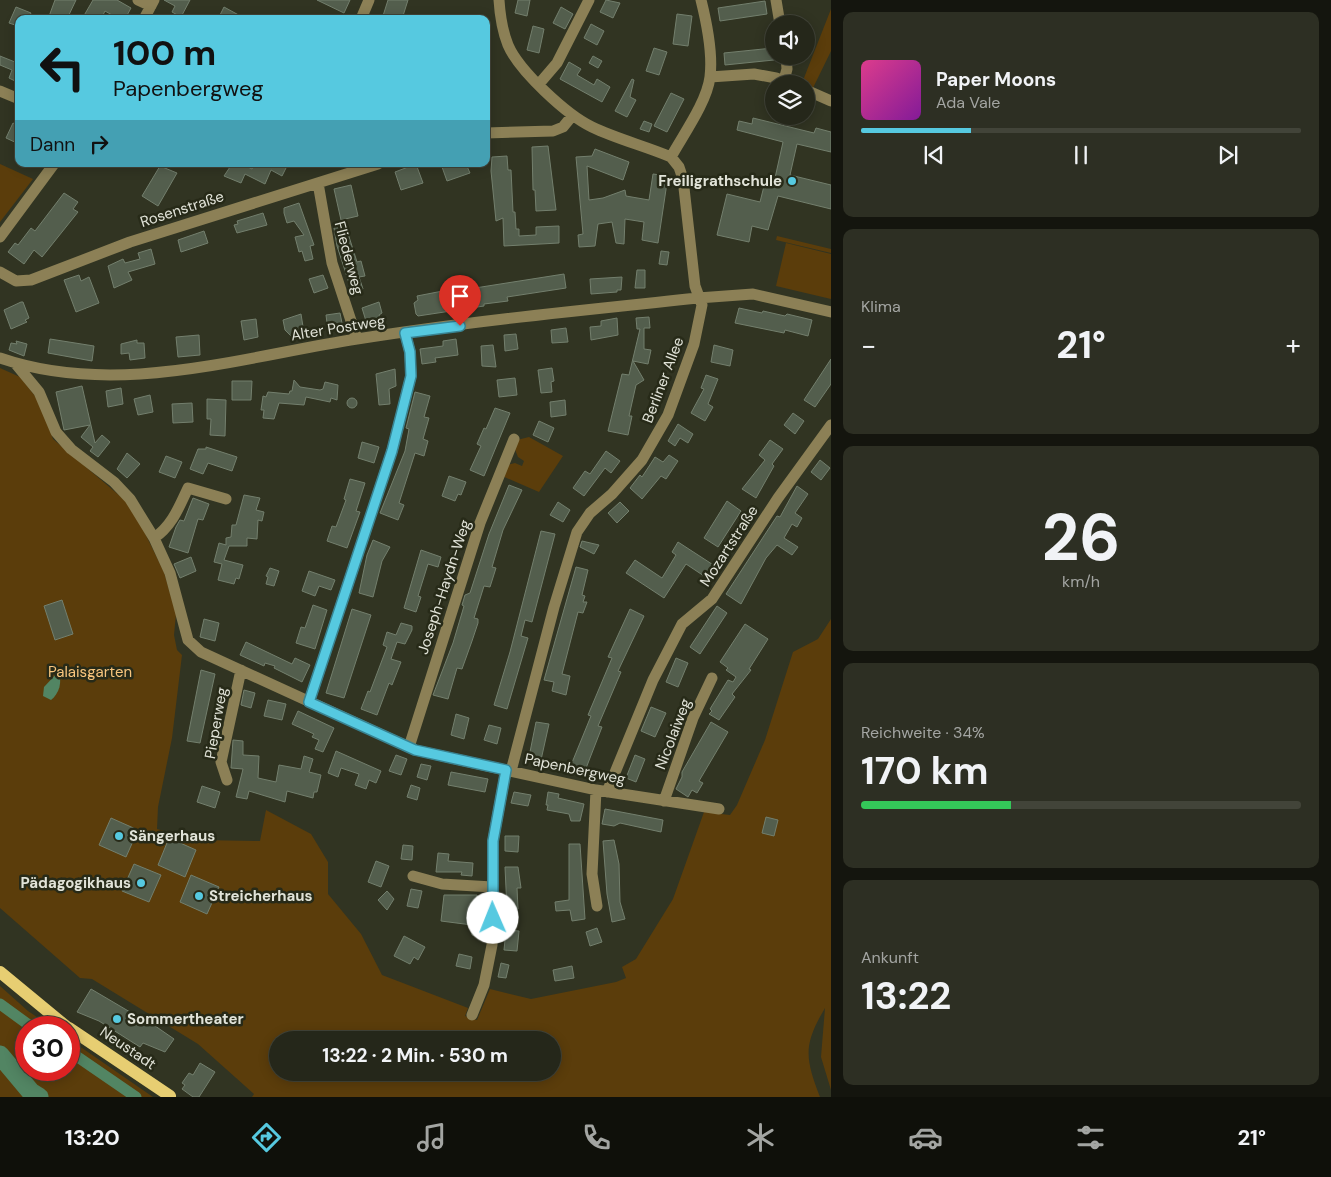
<!DOCTYPE html>
<html lang="de">
<meta charset="utf-8">
<style>
:root{--surface:#25271a;--page:#2d2f23;--text:#f1f3f6;--muted:#a3a5a2;--line:#424439;--accent:#56c9e0}
body{margin:0;font-family:"DM Sans",sans-serif;background:var(--page);color:var(--text);height:100vh;display:flex;flex-direction:column;font-size:19px;white-space:nowrap}
*{box-sizing:border-box;margin:0}
p{font-size:16px;color:var(--muted)}
.icon{flex:none;width:28px;height:28px;fill:none;stroke:currentColor;stroke-width:2;stroke-linecap:round;stroke-linejoin:round}
.map{position:relative;flex:1;overflow:hidden}
.panel{display:flex;flex-direction:column;gap:12px;padding:12px;background:#14150e;width:500px}
.panel>*{flex:none}
.banner{position:absolute;left:15px;top:15px;width:475px;height:152px;border-radius:10px;box-shadow:0 2px 12px #0003,0 0 0 1px var(--line);background:#56c9e0;color:#111;overflow:hidden}
.fabs{position:absolute;left:765px;top:15px;display:grid;gap:10px}
.fabs a{display:grid;place-items:center;width:50px;height:50px;border-radius:50%;background:var(--surface);box-shadow:0 2px 12px #0003,0 0 0 1px var(--line);font-size:25px}
.speed{position:absolute;left:15px;top:1016px;display:flex;gap:10px;font-size:25px;font-weight:700;text-align:center}
.speed>*{display:grid;place-content:center;width:65px;height:65px;border-radius:50%;background:var(--surface);box-shadow:0 2px 12px #0003,0 0 0 1px var(--line);line-height:1}
.speed .limit{border:8px solid #d22;background:#fff;color:#111}
.pin{position:absolute;display:grid;place-items:center;width:42px;height:42px;color:#fff;margin:-51px -21px;border-radius:50% 50% 50% 0;rotate:-45deg;box-shadow:0 0 5px #0007}
.pin .icon{rotate:45deg}
.me{position:absolute;width:55px;margin:-28px;rotate:359deg;stroke-linejoin:round;filter:drop-shadow(0 0 4px #0008)}
.turn{display:flex;align-items:center;gap:18px;height:105px;padding:0 15px;font-size:22px}
.turn .icon{width:65px;height:65px;stroke-width:2.5}
.turn b{display:block;font-size:35px;line-height:42px}
.then{display:flex;align-items:center;height:48px;padding:0 15px;background:#0003;gap:10px;font-size:19px}
.big{font-size:38px;font-weight:700;line-height:1.1}
.panel .card{flex:1;display:flex;flex-direction:column;justify-content:center;gap:8px;min-width:0;padding:0 18px;border-radius:10px;background:var(--page)}
.panel .dial{align-items:center;gap:0}
.dial b{font-size:65px;line-height:1}
.song{display:flex;align-items:center;gap:15px}
.cover{width:60px;height:60px;border-radius:8px;background:linear-gradient(135deg,hsl(330 70% 55%),hsl(290 70% 35%))}
.played{height:5px;border-radius:2px;background:linear-gradient(90deg,var(--accent) 25%,var(--line) 25%)}
.keys{display:flex;justify-content:space-around;direction:ltr}
.heat{display:flex;justify-content:space-between;align-items:center;font-size:28px;direction:ltr}
.charge{height:8px;border-radius:4px;background:linear-gradient(90deg,#34c759 34%,var(--line) 0)}
.trip{position:absolute;left:269px;top:1031px;width:292px;height:50px;border-radius:25px;background:var(--surface);box-shadow:0 2px 12px #0003,0 0 0 1px var(--line);font-weight:700;line-height:50px;text-align:center}
.dock{display:flex;height:80px;justify-content:space-around;align-items:center;background:#0f100a;color:var(--muted)}
.dock .icon{width:35px;height:35px}
.dock .selected{color:var(--accent)}
.dock b{font-size:22px;color:var(--text)}
main{display:flex;flex:1;min-height:0}
.map>svg:first-child{display:block}
</style>
<main>
<div class="map">
<svg width="831" height="1097" viewBox="0 0 831 1097">
<rect width="100%" height="100%" fill="#313422"/>
<path fill="#5b3d0b" fill-rule="evenodd" d="M831 9V51L813 88 802 83Z
M0 164 33 179 0 222Z
M777 236 831 249V253L776 240Z
M786 243 831 254V299L776 286Z
M0 368 20 377 39 401 53 439 127 502 139 521 164 572 176 614 174 635 177 650 182 655 172 738 158 807 157 829 198 840 260 841 266 810 311 834 328 862V894L361 934 382 975 468 1008 465 1016 477 1020 490 989 531 999 616 982 626 978 622 967 636 959 673 899 704 812 730 815 737 805 765 740 793 652 818 639 831 619V1090L821 1057 825 1008C803 1045 805 1058 820 1097H252L254 1094 198 1044 92 979 80 978 0 908ZM278 1040H552V1072H278Z
M529 437 563 456 539 492 502 476 507 465 515 463 522 466 524 461 518 457 514 447 517 440Z
M0 986 28 1011 52 1027 26 1028V1070H69V1039L153 1097H0Z"/>
<path fill="#528563" d="M58 672C63 681 59 694 51 700L43 696 44 687Z"/>
<g fill="none" stroke-linecap="round" stroke-linejoin="round">
<path stroke="#528563" stroke-width="3" d="M28 1028 30 1025"/>
<path stroke="#528563" stroke-width="11" d="M0 1004 33 1028
M69 1051 136 1097"/>
<path stroke="#528563" stroke-width="19" d="M0 1055 31 1092 39 1097"/>
</g>
<path fill="#535e4d" stroke="#737f6d" d="M55 0H76L67 19H48Z
M93 0H117L131 8 125 19H119L105 11 101 19H82Z
M164 0H190L181 17 172 12 175 6Z
M317 0H350L344 13Z
M388 0H408L402 19H382Z
M518 0H530L527 16 515 13Z
M606 0 620 3 613 18 600 12Z
M765 1 767 14 720 21 718 8Z
M16 7 31 13 28 19H19L18 26 9 23Z
M224 7 246 19H218Z
M561 7 573 14 565 29 553 23Z
M677 14 692 16 688 46 673 44Z
M591 24 604 31 597 45 584 38Z
M533 26 544 29 539 53 527 50Z
M654 48 667 52 659 75 646 71Z
M773 48 774 60 725 65 724 53Z
M19 54V83L9 78 12 70 0 65V56L15 62Z
M593 56 602 61 598 68 589 63Z
M569 62 581 69 577 75 594 85 597 79 610 87 602 102 560 79Z
M632 79 634 80 630 97 636 100 627 117 615 111Z
M671 93 684 99 667 132 654 126Z
M753 118 814 133 816 128 831 132V152L797 144 790 175 831 185V209L778 196 768 230 752 226 749 242 717 235 727 194 760 202 765 182H768L771 176 775 178 783 142 737 130 739 121 752 124Z
M644 121 652 124 649 132 640 129Z
M13 123 19 126V144L6 138Z
M548 146 556 210 536 211 535 190H533L532 147Z
M595 149 629 162 623 180 587 166 589 200 603 198 625 190 626 196 649 200 653 174 668 176 658 243 642 240 644 222 625 219 624 244 616 243 612 222 598 224 595 246 579 247 578 235 583 234 576 157 592 156Z
M507 156 508 170H511L513 212H515L516 229H519V236L536 235V227L559 226V243L504 246 503 218 496 221 491 171 492 157Z
M232 164H242L252 169 255 164H282L287 166 282 176 271 170 265 184 245 174 241 183 224 176Z
M416 164 423 183 401 190 395 172Z
M441 164H466L470 173 447 181Z
M160 166 177 173 158 206 142 196Z
M351 185 358 216 341 220 334 189Z
M64 193 78 202 73 209 78 212 42 257 34 250 24 264 8 252 15 243 18 245 31 228 35 231Z
M299 203 314 245 310 246 313 259 305 261 302 251 299 252 295 237 304 235 294 221 287 223 284 213V208Z
M263 213 267 225 237 233 234 225 238 224 237 221Z
M345 224 357 262 361 261 365 276 359 277 363 289 352 292 337 246 334 228Z
M204 231 208 243 181 252 178 240Z
M151 249 155 264 128 272 132 280 114 288 108 266 123 259 125 263 140 259 138 253Z
M661 251 669 252 667 265 659 264Z
M637 270H645V288H635Z
M564 274 566 288 507 297 508 301 484 304V306L418 316 416 314 414 303 418 300 417 296 453 289 454 294 476 291 475 288Z
M79 275 81 281 89 277 99 303 76 312 64 280Z
M323 275 328 288 314 293 309 279Z
M622 277 621 290H617V292L591 294 590 279Z
M21 302H23L29 318 25 320 27 322 11 329 4 310Z
M379 302 382 313 379 315 380 318 366 321 362 308Z
M739 308 762 313 763 311 785 316 787 314 812 320 808 336 785 330 784 333 735 323Z
M340 313 343 328 328 331 326 315Z
M301 314 304 333 292 337 285 330 283 320Z
M649 317 650 328H644V349L651 350 648 364 633 361 644 380 636 385 629 416H632L628 435 608 431 622 374 629 375 640 329H637L636 318Z
M617 318 618 335 591 340 590 327 601 326V321Z
M256 319 258 337 244 340 241 321Z
M566 328 568 342 552 343 551 330Z
M516 334 518 349 505 351 504 335Z
M199 335 200 355 178 357 176 337Z
M50 339 94 346 92 361 48 353Z
M456 339 458 355 435 358 436 362 422 364 420 349 443 346V341Z
M137 340V343H144L145 358 130 360 129 353 121 354V344Z
M16 341 27 344 24 356 9 350 11 343 17 344Z
M493 345 496 367 482 366 481 346Z
M714 345 733 350 730 366 711 362Z
M831 359V384L815 407 804 400Z
M552 368 554 381 551 382 552 392 541 393 538 370Z
M395 369 396 386 389 389 390 404 379 405 376 374Z
M706 375 718 379 708 404 713 407 705 421 691 413 704 389 701 388Z
M515 378 517 395 499 397 497 380Z
M294 380 300 387 320 390 323 389 325 382 338 385 337 400 331 398 330 402 306 397 304 405 279 403 274 419 263 418 264 410H261L263 396 266 397 268 392 289 394 290 391H292Z
M232 381H252L251 400H232Z
M82 386 95 443 102 435 110 442 98 457 90 451 93 447 81 437 90 425 64 430 56 392Z
M121 388 123 404 108 407 106 391Z
M415 392 430 396 424 417 429 418 423 439 428 441 424 456 415 453 399 503 404 505 398 520 380 513 405 451 409 429 406 428Z
M150 395 153 412 138 415 134 399Z
M347 403a5 5 0 1 1 10 0a5 5 0 1 1-10 0Z
M207 399 226 400 225 436 210 435 211 419H207Z
M565 400 566 415 551 417 550 402Z
M192 403 193 422 173 423 172 404Z
M495 408 510 413 484 476 470 470 481 446 477 444 484 428 486 429Z
M793 413 804 421 795 434 784 425Z
M539 421 554 428 548 442 533 435Z
M678 424 693 434 688 443 680 438 675 446 668 441Z
M770 440 783 449 772 464 774 466 756 498 742 489 765 460 759 455Z
M362 442 379 447 374 463 358 458Z
M206 447 237 457 232 471 208 463 203 474 190 469 198 449H206Z
M606 451 620 461 611 473 605 468 584 496 573 488 585 471 590 474Z
M127 453 140 464 127 478 117 469Z
M669 455 678 461 666 479 661 476 642 499 630 488 640 475 642 477 655 457 663 462Z
M166 456 182 462 175 478 159 472Z
M820 460 830 468 821 480 811 472Z
M449 476 466 482 461 495 458 494 455 501 442 496Z
M350 479 365 483 356 511 360 512 347 548 327 541 332 526 336 527 346 500 344 499Z
M509 485 522 490 503 530 492 567 496 568 490 587 484 586 474 618 478 619V623L472 641 462 669 457 668 448 699 433 695 453 643 464 606 462 605 465 595 470 593 489 534Z
M797 486 808 494 795 513 802 518 797 527 792 524 784 538 798 547 792 555 777 545 766 558 741 604 726 594 777 516 780 517Z
M244 495 260 498 256 510 264 512 262 521 258 520 257 539 247 538V546H229L224 560 243 565 239 579 236 578 234 584 218 580 222 564 214 562 219 543 226 545V538L231 537 232 525H236Z
M193 498 209 504 203 520 198 519 188 553 169 547 176 527 180 520 184 521Z
M727 501 741 511 718 547 704 538Z
M558 502 570 510 563 522 550 515Z
M620 502 629 511 617 523 608 513Z
M541 531 555 534 532 622 525 620 521 636 528 638 507 709 494 705 510 652Z
M373 540 390 547 382 561 373 597 359 593 367 555Z
M582 541 599 545 594 554 580 547Z
M678 542 718 568 710 580 686 564 664 598 626 573 635 560 662 578 676 555 672 552Z
M421 550 441 557 438 567 428 564 418 596 421 597 416 612 404 608Z
M191 557 196 571 180 578 174 564Z
M576 567 588 570 582 595 585 596 583 602H587L583 613 578 612 562 674 570 676 566 695 552 691 554 682 544 680Z
M270 568 279 571 274 586 266 584 268 577 266 576Z
M309 571 335 580 331 590 319 586 315 596 302 591Z
M62 600 73 634 55 640 44 606Z
M313 605 327 610 315 649 296 643 301 627 305 628Z
M717 606 727 613 700 654 690 647Z
M352 609 371 615 344 698 326 693Z
M630 609 644 616 618 671 621 672 598 726 602 727 583 776 569 770 591 716 588 715 612 658 608 657Z
M204 619 219 623 215 641 200 637Z
M401 623 412 626V630L405 644 397 642 391 659 401 662 392 685 389 683 377 715 361 709 368 691 370 692 387 647 383 645 387 632 396 635Z
M745 624 768 639 749 669 751 670 732 694 735 697 719 720 709 714 712 711 710 709 728 680 733 682 736 677 726 670 728 668 720 662Z
M246 642 292 664 295 658 310 665 302 682 274 668 275 666 265 663 264 666 240 655Z
M676 658 688 663 678 687 666 682Z
M201 670 215 674 200 743 187 741Z
M244 690 255 693 251 708 241 705Z
M268 700 286 704 282 720 264 716Z
M651 707 666 713 655 737 641 731Z
M298 711 334 728 323 752 315 749 319 740 312 737 314 734 292 724Z
M456 714 469 718 464 739 451 735Z
M536 722 549 724 541 760 529 757Z
M711 722 728 732 699 781 703 783 697 793 692 790 688 797 676 789 682 777V772Z
M489 725 501 728 497 744 484 740Z
M233 740 243 741V755L259 756 258 778 276 782 279 765 301 769 304 756 313 759 309 772 321 775 317 792H314L313 798 287 791 285 802 249 791 247 799 236 797 243 769 231 768Z
M336 751 381 771 376 783 369 780 366 789 355 785 359 774 341 768 338 777 328 773Z
M396 755 407 759 401 775 389 771Z
M635 755 645 759 636 782 626 778Z
M421 764 431 766 427 780 417 777Z
M451 772 488 779 485 792 448 785Z
M411 785 420 788 417 800 407 797Z
M202 786 220 792 215 808 197 802Z
M514 792 531 795 528 806 511 803Z
M548 792 559 794 558 798 584 804 580 821H571L569 814 547 810 548 805H546Z
M605 809 663 820 661 832 620 823 614 826 602 824Z
M766 817 778 820 774 836 762 833Z
M111 818 138 830 126 857 99 845Z
M505 836H519L518 852 505 851Z
M169 838 196 850 185 877 158 865Z
M614 840 619 864 620 902 625 919 612 922 607 894 603 841Z
M569 844H580L585 919 572 921 570 910 556 911 555 902 569 900Z
M403 845 413 846 412 860 401 859Z
M438 853 449 854 448 861 473 863 472 876 461 875 462 872H436Z
M376 861 389 866 381 887 368 882Z
M134 864 161 875 149 902 122 891Z
M505 867H518L521 888H517L518 909 507 910Z
M191 875 219 887 207 914 180 902Z
M411 889 422 891 418 908 407 906Z
M387 891 394 899 387 910 378 900Z
M444 895H477L479 921H483L482 936 472 935V925L441 921Z
M597 928 602 942 590 946 586 932Z
M506 930 519 931 517 951 504 950Z
M404 936 425 947 418 960 414 957 410 964 394 956Z
M459 954 472 957 470 969 456 966Z
M501 963 509 965 506 978 498 977Z
M572 966 574 978 555 981 553 970Z
M91 989 147 1022 148 1021 174 1039 165 1052 143 1043 140 1047 99 1021 77 1012Z
M200 1063 215 1072 199 1097H193L182 1089 185 1085 182 1083 189 1073 193 1075Z"/>
<g fill="none" stroke-linecap="round" stroke-linejoin="round">
<path stroke="#8c8056" stroke-width="11" d="M138 0 151 6
M499 0C500 16 502 30 508 45 519 71 567 115 592 127 617 139 645 146 671 157L679 167 683 179 695 286 702 305 694 344 668 415 642 460 612 494 590 513 577 532 554 607 511 771
M776 0 780 24
M144 19 154 0
M361 19 369 0
M710 77 754 74 776 78 792 84
M784 80 787 69 786 56
M539 84 557 63 589 0
M806 90 831 101
M0 91 19 99
M486 133 553 131 563 127 572 116
M671 157C683 135 707 102 710 77 713 53 707 24 701 0
M318 183 332 263 357 339
M0 237 54 164
M0 272 16 281 31 280 130 242 378 164
M0 358C116 398 241 357 357 339 470 321 584 310 698 298L753 294 831 312
M15 363 39 392 56 432 71 449 114 482 130 499 154 538 170 573 188 640 201 652 415 750 596 790 719 809
M154 538C172 526 179 507 188 488L226 499
M309 702 392 451 411 376 410 352 405 333
M409 747 480 523 514 439
M227 780 221 762 241 670
M596 790 592 874 597 906
M607 792 653 680 682 624 712 599 778 498 831 425
M664 801 693 718 712 678
M413 876 442 884 492 887
M472 1015 484 985 492 945 493 841 506 770"/>
<path stroke="#e7ce72" stroke-width="12" d="M0 972 68 1028
M69 1028 170 1096"/>
</g>
<g fill="none" stroke-linecap="round" stroke-linejoin="round">
<defs>
<path id="route" d="M460 326 405 333 410 352 411 376 392 451 309 702 415 750 506 770 493 841V918"/>
</defs>
<use href="#route" stroke="#388392" stroke-width="12"/>
<use href="#route" stroke="#56c9e0" stroke-width="9"/>
</g>
<g fill="#56c9e0" stroke="#272a18" stroke-width="2">
<circle cx="792" cy="181" r="5"/>
<circle cx="119" cy="836" r="5"/>
<circle cx="141" cy="883" r="5"/>
<circle cx="199" cy="896" r="5"/>
<circle cx="117" cy="1019" r="5"/>
</g>
<g text-anchor="middle" dominant-baseline="central" stroke-width="5" stroke-linejoin="round" paint-order="stroke">
<g font-size="15" font-weight="bold" fill="#e1e3d8" stroke="#272a18" text-anchor="start">
<text x="782" y="181" text-anchor="end">Freiligrathschule</text>
<text x="129" y="836">Sängerhaus</text>
<text x="131" y="883" text-anchor="end">Pädagogikhaus</text>
<text x="209" y="896">Streicherhaus</text>
<text x="127" y="1019">Sommertheater</text>
</g>
<g font-size="15" fill="#e1e3d8" stroke="#272a18">
<text transform="translate(182 209) rotate(-18)">Rosenstraße</text>
<text transform="translate(349 258) rotate(75)">Fliederweg</text>
<text transform="translate(338 328) rotate(-9)">Alter Postweg</text>
<text transform="translate(663 380) rotate(-69)">Berliner Allee</text>
<text transform="translate(729 546) rotate(-57)">Mozartstraße</text>
<text transform="translate(444 587) rotate(-72)">Joseph-Haydn-Weg</text>
<text transform="translate(216 723) rotate(-80)">Pieperweg</text>
<text transform="translate(673 734) rotate(-69)">Nicolaiweg</text>
<text transform="translate(575 769) rotate(12)">Papenbergweg</text>
<text transform="translate(128 1048) rotate(34)">Neustadt</text>
</g>
<g font-size="15" fill="#f8c57d" stroke="#272a18">
<text x="90" y="672">Palaisgarten</text>
</g>
</g>
</svg>
<div class="fabs">
<a><svg class="icon" aria-label="sound" viewBox="0 0 24 24"><path d="M4 9h4l5-4v14l-5-4H4zM17 9q2 3 0 6"/></svg></a>
<a><svg class="icon" aria-label="layers" viewBox="0 0 24 24"><path d="M12 4l9 5-9 5-9-5zM3 14l9 5 9-5"/></svg></a>
</div>
<div class="speed"><div class="limit">30</div></div>
<div class="pin" style="left:460px;top:326px;background:#d93025"><svg class="icon" aria-label="arrive" viewBox="0 0 24 24"><path d="M6 21V4h12l-3 4 3 4H6"/></svg></div>
<svg class="me" style="left:493px;top:918px" viewBox="-20 -20 40 40"><circle r="19" fill="#fff"/><path d="M0-13L10 11 0 6-10 11z" fill="#56c9e0"/></svg>
<div class="trip">13:22 · 2 Min. · 530 m</div>
<div class="banner">
<div class="turn"><svg class="icon" aria-label="left" viewBox="0 0 24 24"><path d="M17 20v-9H6M10 6l-5 5 5 5"/></svg><div><b>100 m</b>Papenbergweg</div></div>
<div class="then">Dann<svg class="icon" aria-label="right" viewBox="0 0 24 24"><path d="M7 20v-9h11M14 6l5 5-5 5"/></svg></div>
</div>
</div>
<section class="panel">
<div class="card">
<div class="song"><i class="cover"></i><div><b>Paper Moons</b><p>Ada Vale</p></div></div>
<div class="played"></div>
<div class="keys"><svg class="icon" aria-label="previous" viewBox="0 0 24 24"><path d="M18 5L8 12l10 7zM5 5v14"/></svg><svg class="icon" aria-label="pause" viewBox="0 0 24 24"><path d="M8 5v14M16 5v14"/></svg><svg class="icon" aria-label="next" viewBox="0 0 24 24"><path d="M6 5l10 7-10 7zM19 5v14"/></svg></div>
</div>
<div class="card"><p>Klima</p>
<div class="heat"><a>−</a><b class="big">21°</b><a>+</a></div>
</div>
<div class="card dial"><b>26</b><p>km/h</p></div>
<div class="card"><p>Reichweite · 34%</p><b class="big">170 km</b><div class="charge"></div></div>
<div class="card"><p>Ankunft</p><b class="big">13:22</b></div>
</section>
</main>
<nav class="dock">
<b>13:20</b>
<svg class="icon selected" aria-label="directions" viewBox="0 0 24 24"><path d="M12 3l9 9-9 9-9-9zM9 14v-3h6M13 9l2 2-2 2"/></svg>
<svg class="icon" aria-label="music" viewBox="0 0 24 24"><path d="M9 18V5l10-2v13"/><circle cx="6" cy="18" r="3"/><circle cx="16" cy="16" r="3"/></svg>
<svg class="icon" aria-label="phone" viewBox="0 0 24 24"><path d="M5 4h4l2 5-3 2q2 4 5 5l2-3 5 2v4C11 20 4 13 5 4z"/></svg>
<svg class="icon" aria-label="climate" viewBox="0 0 24 24"><path d="M12 3v18M4 7l16 10M4 17L20 7"/></svg>
<svg class="icon" aria-label="car" viewBox="0 0 24 24"><path d="M5 17H2v-5l4-1 3-4h7l3 4 3 1v5h-3M9 17h6M6 11h13"/><circle cx="7" cy="17" r="2"/><circle cx="17" cy="17" r="2"/></svg>
<svg class="icon" aria-label="filters" viewBox="0 0 24 24"><path d="M4 7h16M4 17h16"/><circle cx="9" cy="7" r="2"/><circle cx="15" cy="17" r="2"/></svg>
<b>21°</b>
</nav>
